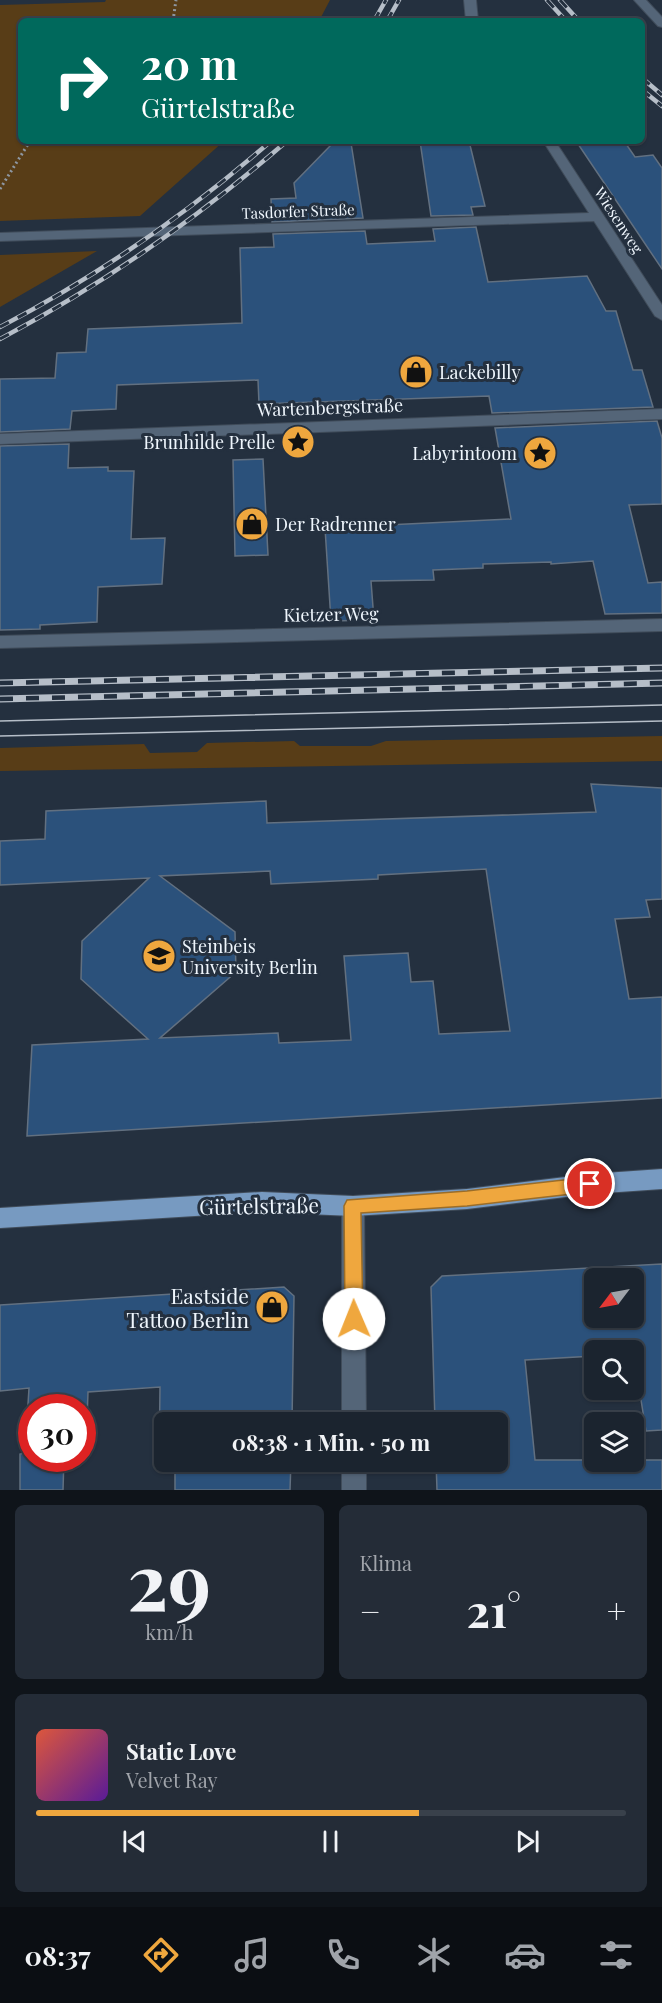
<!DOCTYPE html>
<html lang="de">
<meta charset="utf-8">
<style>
:root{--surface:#1b242f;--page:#242c37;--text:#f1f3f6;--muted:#a0a4aa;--line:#39414b;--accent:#efa73e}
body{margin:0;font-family:"Playfair Display",serif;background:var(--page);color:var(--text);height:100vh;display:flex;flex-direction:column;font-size:22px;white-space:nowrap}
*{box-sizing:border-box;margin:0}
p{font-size:20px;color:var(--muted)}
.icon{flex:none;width:33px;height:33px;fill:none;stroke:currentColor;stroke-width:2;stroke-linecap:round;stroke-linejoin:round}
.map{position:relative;height:1490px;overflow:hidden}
.details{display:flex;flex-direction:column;gap:15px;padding:15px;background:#0f141a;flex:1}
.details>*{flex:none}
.banner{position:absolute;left:18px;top:18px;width:627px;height:126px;border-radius:9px;box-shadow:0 2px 4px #0004,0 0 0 2px var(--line);background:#00695c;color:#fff;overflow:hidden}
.needle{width:39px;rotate:238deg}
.controls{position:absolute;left:584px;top:1268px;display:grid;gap:12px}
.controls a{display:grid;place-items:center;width:60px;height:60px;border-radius:9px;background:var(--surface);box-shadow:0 2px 4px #0004,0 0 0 2px var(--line);font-size:30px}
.speed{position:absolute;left:18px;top:1394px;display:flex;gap:12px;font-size:30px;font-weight:700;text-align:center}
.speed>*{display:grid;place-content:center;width:78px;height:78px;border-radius:50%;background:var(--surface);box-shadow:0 2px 4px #0004,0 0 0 2px var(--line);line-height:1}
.speed .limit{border:9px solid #d22;background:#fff;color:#111}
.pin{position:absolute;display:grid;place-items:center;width:51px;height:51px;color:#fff;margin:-26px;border:3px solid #fff;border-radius:50%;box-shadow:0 2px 6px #0007}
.me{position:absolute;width:66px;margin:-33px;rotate:359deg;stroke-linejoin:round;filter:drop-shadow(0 0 4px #0008)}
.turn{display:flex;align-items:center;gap:21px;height:126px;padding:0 24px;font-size:27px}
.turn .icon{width:78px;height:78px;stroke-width:2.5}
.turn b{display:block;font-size:42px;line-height:51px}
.big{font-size:45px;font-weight:700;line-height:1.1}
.details .tile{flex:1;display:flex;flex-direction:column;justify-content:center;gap:9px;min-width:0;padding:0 21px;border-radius:9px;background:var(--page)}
.details .dial{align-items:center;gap:0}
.dial b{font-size:78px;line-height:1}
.song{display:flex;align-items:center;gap:18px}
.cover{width:72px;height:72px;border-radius:9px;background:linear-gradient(135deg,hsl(10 70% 55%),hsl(270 70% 35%))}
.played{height:6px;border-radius:3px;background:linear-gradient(90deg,var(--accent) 65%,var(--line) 65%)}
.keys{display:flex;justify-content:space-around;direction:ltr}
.heat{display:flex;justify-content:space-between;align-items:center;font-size:33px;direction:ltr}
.details .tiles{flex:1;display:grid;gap:15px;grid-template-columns:1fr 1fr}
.tile:last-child{grid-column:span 2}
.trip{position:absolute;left:154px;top:1412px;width:354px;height:60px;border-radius:9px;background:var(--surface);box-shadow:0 2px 4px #0004,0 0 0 2px var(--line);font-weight:700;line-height:60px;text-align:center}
.menu{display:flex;height:96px;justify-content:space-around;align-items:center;background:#0b0e13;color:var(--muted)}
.menu .icon{width:42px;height:42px}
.menu .active{color:var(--accent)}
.menu b{font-size:27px;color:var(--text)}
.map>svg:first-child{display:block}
</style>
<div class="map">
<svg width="662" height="1490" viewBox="0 0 662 1490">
<rect width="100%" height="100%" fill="#24303f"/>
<path fill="#583d17" d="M106 0H330L319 21H21V141H224L140 216 0 221V5L105 2Z
M97 251 0 307V255Z
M662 736V761L0 771V748L144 744 150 753 197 752 207 743 294 741 300 746H371L386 741Z"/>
<path fill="#2b517b" stroke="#627080" stroke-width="1.5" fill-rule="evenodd" d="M420 141H469L485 206 471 207 473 215 431 216Z
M576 141H624L635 157 653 155 662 168V269Z
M351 143 363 218 272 222 271 199 296 198 294 183 332 144Z
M476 227 488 282 587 276 606 311H616L633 370H642L653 407 492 413 489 396 259 404 258 380 117 385 116 409 72 411 70 429 0 432V379L55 378 57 353 86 352 88 329 242 323 240 248 274 247 273 234 365 231 367 244 435 241 433 229Z
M657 421 662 438V504L629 505 648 583 662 582V613L605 614 593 561 551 564V562L483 564V568L433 570 434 580 371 581 374 620 331 621 325 528 511 519 495 428Z
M69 444 68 468 108 467V471H134L131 539 165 538 162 584 98 587 97 622 40 625V629L0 630V446Z
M263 459 268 555 235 556 233 460Z
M591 784 662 788V899L646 900 650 917 615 919 629 999 662 997V1098L27 1136 32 1045 148 1039 81 979 82 941 149 878 0 885V841L45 839 46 811 266 801 267 823 596 812ZM486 869 510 1031 439 1034 433 981 411 982 408 953 344 956 351 1040 279 1043 278 1033 160 1038 236 972 235 932 160 876 270 871 271 884 378 879V875Z
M662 1264V1430L646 1431 633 1350H594V1356L525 1360 535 1460H662V1490H437L436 1461H498V1422H435L431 1287 442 1276ZM594 1278H633V1317H594Z
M284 1287 294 1296 292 1422H165V1461H291L290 1490H175V1465L159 1466 160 1387 88 1392 86 1450H82V1407H32V1458H64L63 1490H20V1454L25 1453 29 1388 0 1391V1305Z"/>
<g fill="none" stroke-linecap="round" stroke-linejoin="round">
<defs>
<path id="minor" d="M464 0H476L478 21H466Z
M634 0H646L662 17V27L658 26Z
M543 141H555L662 305V320L655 316 594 221 0 241V233L589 213Z
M662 409V419L0 444V434Z
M662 619V631L0 648V636Z
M353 1196 361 1199 364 1206 366 1422H342V1206L345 1199Z
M342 1461H366V1490H342Z"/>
<path id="major" d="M662 1169V1189L590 1194 467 1209 353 1216 262 1212 0 1228V1208L262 1192 353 1196 467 1189 590 1174Z"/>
</defs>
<use href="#minor" stroke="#404c5a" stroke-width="2"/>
<use href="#major" stroke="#404c5a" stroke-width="2"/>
<path stroke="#8e97a2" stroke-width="3" stroke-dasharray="2 3" stroke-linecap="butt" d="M173 21 176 0
M0 189 30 141"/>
<use href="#minor" fill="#546578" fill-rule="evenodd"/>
<use href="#major" fill="#779ac1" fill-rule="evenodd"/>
<path stroke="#b6bec8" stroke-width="1.5" d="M0 721 662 705
M0 736 662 721"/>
<defs>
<path id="rail-far1" d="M547 0 566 21
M560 0 579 21
M374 21 386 0
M387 21 399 0
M642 78 662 95
M642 90 662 106
M0 327C98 276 187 214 271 141
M0 339C104 284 198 218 287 141"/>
<path id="rail" d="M0 683 662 668
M0 699 662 683"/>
</defs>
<use href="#rail-far1" stroke="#b6bec8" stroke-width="4.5"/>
<use href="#rail" stroke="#b6bec8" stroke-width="7"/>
<use href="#rail-far1" stroke="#24303f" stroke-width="3" stroke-dasharray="10" stroke-linecap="butt"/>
<use href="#rail" stroke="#24303f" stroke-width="4.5" stroke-dasharray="13" stroke-linecap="butt"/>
</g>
<path fill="#efa73e" stroke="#9b6d28" stroke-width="1.5" d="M590 1177 596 1179 598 1184 596 1189 590 1192 467 1206 361 1213 363 1319 360 1325 354 1327 348 1325 345 1319 344 1206 347 1200 467 1191Z"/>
<defs>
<symbol id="shop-disc" viewBox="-11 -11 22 22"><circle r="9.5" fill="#efa73e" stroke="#24303f"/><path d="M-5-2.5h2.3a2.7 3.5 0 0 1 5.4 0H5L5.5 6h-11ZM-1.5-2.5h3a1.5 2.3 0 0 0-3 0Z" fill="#111"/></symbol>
<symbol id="sight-disc" viewBox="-11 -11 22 22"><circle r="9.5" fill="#efa73e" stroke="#24303f"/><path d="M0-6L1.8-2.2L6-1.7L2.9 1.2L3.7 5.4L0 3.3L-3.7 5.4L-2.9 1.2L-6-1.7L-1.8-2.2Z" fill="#111"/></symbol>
<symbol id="university-disc" viewBox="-11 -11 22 22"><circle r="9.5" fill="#efa73e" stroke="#24303f"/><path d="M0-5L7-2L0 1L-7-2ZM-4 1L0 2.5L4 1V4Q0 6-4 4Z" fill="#111"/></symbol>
</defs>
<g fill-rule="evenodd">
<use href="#shop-disc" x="397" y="353" width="38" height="38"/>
<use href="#sight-disc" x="279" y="423" width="38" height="38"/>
<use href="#sight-disc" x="521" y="434" width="38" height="38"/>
<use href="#shop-disc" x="233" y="505" width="38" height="38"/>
<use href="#university-disc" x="140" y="937" width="38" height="38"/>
<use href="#shop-disc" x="253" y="1288" width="38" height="38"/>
</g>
<g text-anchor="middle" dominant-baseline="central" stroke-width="6" stroke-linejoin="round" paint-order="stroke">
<g font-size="15" fill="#eff6fd" stroke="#24303f">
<text transform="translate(298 211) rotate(-2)">Tasdorfer Straße</text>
<text transform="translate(619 220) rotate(57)">Wiesenweg</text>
</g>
<g font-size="18" fill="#eff6fd" stroke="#24303f" text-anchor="start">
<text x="439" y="372">Lackebilly</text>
<text x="275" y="442" text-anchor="end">Brunhilde Prelle</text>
<text x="517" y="453" text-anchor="end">Labyrintoom</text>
<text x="275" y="524">Der Radrenner</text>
<text x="182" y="946">Steinbeis<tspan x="182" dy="21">University Berlin</tspan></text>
</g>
<g font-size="18" fill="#eff6fd" stroke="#24303f">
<text transform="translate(330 407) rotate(-2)">Wartenbergstraße</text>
<text transform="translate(331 614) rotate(-1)">Kietzer Weg</text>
</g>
<g font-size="21" fill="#eff6fd" stroke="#24303f">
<text transform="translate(259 1205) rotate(-1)">Gürtelstraße</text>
</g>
<g font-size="21" fill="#eff6fd" stroke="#24303f" text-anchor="end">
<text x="249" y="1295">Eastside<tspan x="249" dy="24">Tattoo Berlin</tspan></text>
</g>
</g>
</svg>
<div class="controls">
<a><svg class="needle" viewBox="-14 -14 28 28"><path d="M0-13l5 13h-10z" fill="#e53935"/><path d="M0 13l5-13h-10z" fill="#a0a4aa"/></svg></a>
<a><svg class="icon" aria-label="search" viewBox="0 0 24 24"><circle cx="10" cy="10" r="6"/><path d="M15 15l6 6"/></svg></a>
<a><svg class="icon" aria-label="layers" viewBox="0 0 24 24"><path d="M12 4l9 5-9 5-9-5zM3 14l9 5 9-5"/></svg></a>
</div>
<div class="speed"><div class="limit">30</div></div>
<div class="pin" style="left:590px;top:1184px;background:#d93025"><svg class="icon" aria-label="arrive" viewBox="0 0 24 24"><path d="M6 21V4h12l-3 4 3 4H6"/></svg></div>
<svg class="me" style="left:354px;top:1319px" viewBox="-20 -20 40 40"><circle r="19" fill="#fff"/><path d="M0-13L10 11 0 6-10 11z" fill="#efa73e"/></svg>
<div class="trip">08:38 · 1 Min. · 50 m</div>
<div class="banner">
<div class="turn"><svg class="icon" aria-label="right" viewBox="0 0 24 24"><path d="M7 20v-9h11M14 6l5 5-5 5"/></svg><div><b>20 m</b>Gürtelstraße</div></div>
</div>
</div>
<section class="details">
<div class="tiles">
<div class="tile dial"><b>29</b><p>km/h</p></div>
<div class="tile"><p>Klima</p>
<div class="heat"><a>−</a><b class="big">21°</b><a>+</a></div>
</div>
<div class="tile">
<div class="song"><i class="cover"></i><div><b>Static Love</b><p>Velvet Ray</p></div></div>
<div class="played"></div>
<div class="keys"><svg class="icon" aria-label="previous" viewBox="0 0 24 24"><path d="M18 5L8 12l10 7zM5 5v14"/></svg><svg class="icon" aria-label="pause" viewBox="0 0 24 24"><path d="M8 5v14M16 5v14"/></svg><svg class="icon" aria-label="next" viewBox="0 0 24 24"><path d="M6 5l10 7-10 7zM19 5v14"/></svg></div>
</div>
</div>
</section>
<nav class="menu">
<b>08:37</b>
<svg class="icon active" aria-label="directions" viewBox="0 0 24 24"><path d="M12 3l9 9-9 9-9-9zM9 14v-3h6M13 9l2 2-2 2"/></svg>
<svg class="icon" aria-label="music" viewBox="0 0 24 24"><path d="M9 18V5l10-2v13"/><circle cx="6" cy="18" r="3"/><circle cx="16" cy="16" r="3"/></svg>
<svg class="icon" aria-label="phone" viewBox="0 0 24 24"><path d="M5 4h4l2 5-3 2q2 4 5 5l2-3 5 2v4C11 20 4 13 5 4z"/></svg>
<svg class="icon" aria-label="climate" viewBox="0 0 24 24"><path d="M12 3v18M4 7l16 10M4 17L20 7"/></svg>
<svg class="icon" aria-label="car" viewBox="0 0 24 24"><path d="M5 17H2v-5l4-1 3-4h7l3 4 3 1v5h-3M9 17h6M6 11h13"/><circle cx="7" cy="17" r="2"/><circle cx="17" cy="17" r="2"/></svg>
<svg class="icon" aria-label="filters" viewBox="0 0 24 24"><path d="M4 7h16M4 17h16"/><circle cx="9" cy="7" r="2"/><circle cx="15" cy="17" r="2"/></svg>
</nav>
